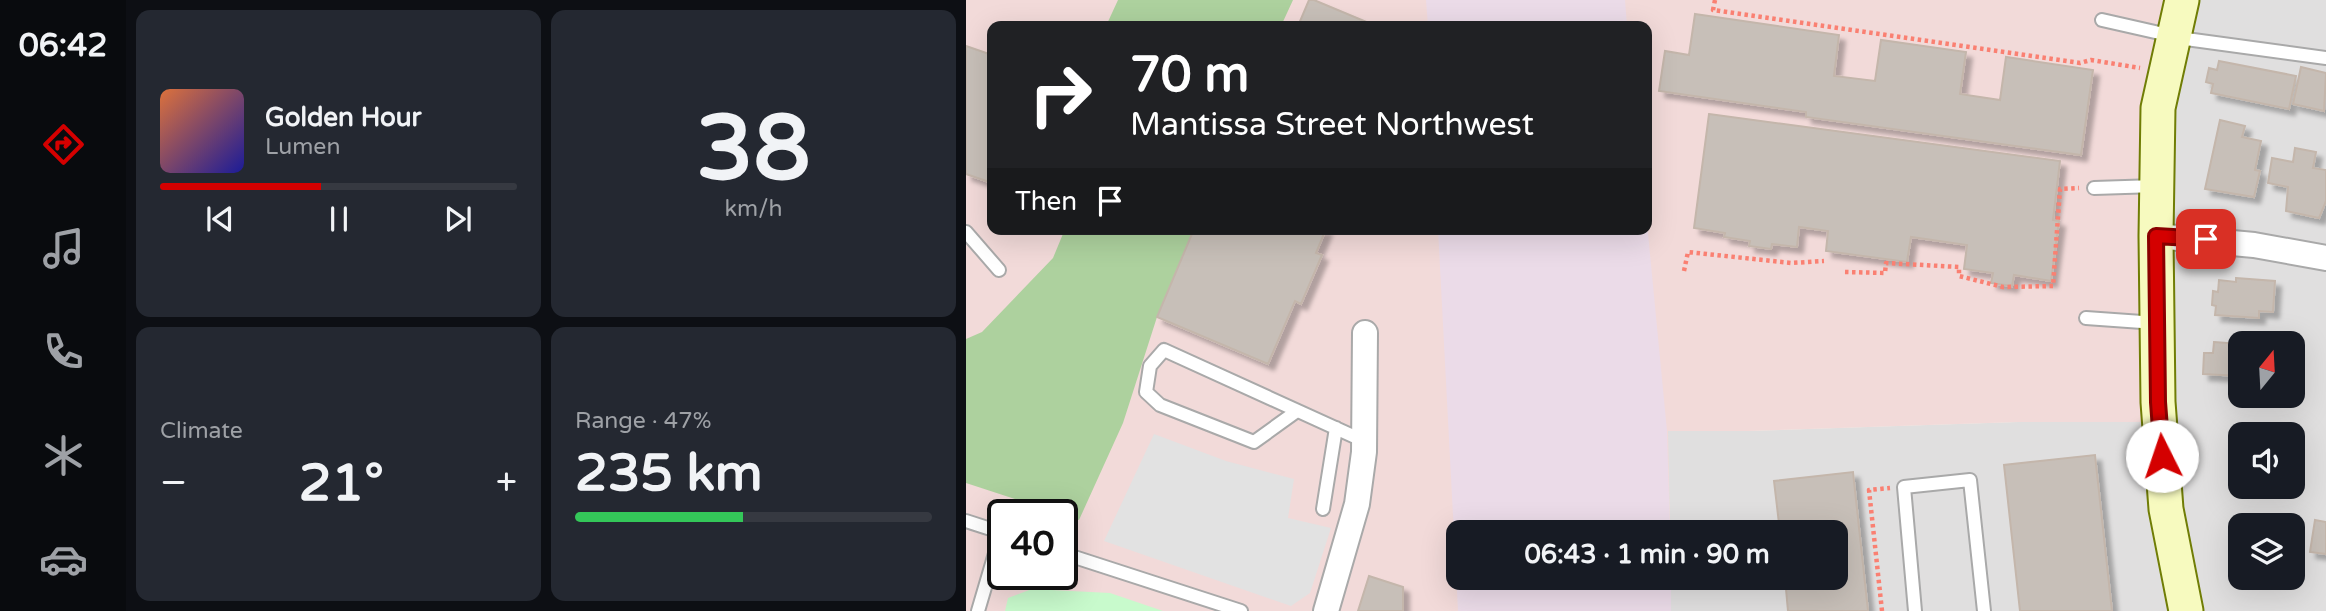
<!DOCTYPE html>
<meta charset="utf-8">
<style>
:root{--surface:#171b24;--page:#242831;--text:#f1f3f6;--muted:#9ea1a6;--line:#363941;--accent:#d40000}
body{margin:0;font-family:"Varela Round",sans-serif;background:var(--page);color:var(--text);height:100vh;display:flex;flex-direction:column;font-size:26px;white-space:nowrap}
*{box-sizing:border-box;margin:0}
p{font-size:23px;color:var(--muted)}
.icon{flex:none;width:38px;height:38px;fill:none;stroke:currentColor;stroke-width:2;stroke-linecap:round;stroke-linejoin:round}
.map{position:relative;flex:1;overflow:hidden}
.sheet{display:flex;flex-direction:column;gap:10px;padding:10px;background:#0d0f14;width:840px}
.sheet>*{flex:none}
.guide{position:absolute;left:21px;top:21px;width:665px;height:214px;border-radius:14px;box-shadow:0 7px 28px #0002;background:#202124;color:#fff;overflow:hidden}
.needle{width:46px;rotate:18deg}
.tools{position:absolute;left:1262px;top:331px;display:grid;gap:14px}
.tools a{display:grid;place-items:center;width:77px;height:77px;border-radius:14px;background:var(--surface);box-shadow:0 7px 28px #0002;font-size:35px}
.speed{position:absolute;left:21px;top:499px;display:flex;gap:14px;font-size:35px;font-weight:700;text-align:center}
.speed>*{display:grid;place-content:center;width:91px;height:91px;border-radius:50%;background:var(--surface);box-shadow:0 7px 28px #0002;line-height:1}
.speed .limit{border:4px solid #111;border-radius:10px;background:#fff;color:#111}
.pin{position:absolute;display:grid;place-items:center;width:60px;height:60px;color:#fff;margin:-30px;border-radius:14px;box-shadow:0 4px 10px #0006}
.me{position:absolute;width:77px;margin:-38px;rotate:356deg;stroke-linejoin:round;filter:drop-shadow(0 0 5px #0008)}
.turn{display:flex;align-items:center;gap:24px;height:147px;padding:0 28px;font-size:32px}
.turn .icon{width:91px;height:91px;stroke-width:2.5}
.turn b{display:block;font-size:49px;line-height:60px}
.then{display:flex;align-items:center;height:66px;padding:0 28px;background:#0003;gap:14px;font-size:26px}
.big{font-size:52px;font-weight:700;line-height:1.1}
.sheet .widget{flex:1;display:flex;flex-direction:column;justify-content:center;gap:10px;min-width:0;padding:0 24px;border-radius:14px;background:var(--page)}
.sheet .dial{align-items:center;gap:0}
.dial b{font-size:91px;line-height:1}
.song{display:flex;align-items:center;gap:21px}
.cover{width:84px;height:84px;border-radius:10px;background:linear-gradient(135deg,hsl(20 70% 55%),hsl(240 70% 35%))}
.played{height:7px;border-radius:4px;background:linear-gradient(90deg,var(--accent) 45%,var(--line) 45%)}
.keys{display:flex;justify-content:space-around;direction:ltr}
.heat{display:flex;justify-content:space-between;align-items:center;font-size:38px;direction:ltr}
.charge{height:10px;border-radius:5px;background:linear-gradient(90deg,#34c759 47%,var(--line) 0)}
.sheet .tiles{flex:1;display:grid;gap:10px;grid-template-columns:repeat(2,1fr)}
.trip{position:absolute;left:480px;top:520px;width:402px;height:70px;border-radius:14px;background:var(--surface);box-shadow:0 7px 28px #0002;font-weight:700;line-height:70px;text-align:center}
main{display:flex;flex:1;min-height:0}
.tabs{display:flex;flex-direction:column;width:126px;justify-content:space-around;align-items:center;background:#090b0e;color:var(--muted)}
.tabs .icon{width:49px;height:49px}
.tabs .active{color:var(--accent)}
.tabs b{font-size:32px;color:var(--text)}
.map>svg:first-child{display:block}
</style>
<main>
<nav class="tabs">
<b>06:42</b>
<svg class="icon active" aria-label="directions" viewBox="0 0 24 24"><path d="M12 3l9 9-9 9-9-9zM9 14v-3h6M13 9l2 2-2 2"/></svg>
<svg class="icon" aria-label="music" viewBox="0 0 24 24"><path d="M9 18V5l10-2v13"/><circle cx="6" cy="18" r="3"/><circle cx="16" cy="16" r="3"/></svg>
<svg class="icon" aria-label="phone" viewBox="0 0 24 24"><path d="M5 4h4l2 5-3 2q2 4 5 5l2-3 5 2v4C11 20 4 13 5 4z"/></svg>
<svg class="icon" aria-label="climate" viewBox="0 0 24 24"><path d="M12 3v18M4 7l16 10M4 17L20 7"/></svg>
<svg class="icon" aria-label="car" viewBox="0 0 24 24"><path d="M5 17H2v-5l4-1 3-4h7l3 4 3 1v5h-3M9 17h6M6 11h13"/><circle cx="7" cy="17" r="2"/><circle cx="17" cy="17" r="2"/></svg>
</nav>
<section class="sheet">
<div class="tiles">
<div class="widget">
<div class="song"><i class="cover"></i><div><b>Golden Hour</b><p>Lumen</p></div></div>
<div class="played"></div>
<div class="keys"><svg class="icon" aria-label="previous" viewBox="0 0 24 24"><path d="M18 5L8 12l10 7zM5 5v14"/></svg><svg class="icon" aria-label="pause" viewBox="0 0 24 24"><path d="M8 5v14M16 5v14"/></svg><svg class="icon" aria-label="next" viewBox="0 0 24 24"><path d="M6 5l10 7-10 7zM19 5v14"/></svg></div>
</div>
<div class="widget dial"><b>38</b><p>km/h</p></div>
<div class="widget"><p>Climate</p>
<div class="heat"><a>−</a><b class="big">21°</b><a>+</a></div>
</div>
<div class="widget"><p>Range · 47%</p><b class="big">235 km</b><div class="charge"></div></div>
</div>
</section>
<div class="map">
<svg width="1360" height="611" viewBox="0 0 1360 611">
<defs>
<filter id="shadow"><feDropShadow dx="6" dy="6" stdDeviation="2" flood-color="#0004"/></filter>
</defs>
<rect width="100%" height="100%" fill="#f2efe9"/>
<path fill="#e0dfdf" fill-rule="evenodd" d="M1216 0H1360V611H705V578H870V532H704L701 431H782L1052 422H1194L1192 108ZM1274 343H1326V396H1274ZM1274 434H1326V486H1274ZM1274 525H1326V578H1274Z"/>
<path fill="#f2dad9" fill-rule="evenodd" d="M0 0H1216L1192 108 1194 422H1052L782 431H702L704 532H492V578H705V611H0ZM26 26H681V229H26ZM37 514H96V574H37Z"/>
<path fill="#ebdbe8" d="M460 0H659L661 26H462Z
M681 223 701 431 704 532H492V578H705V611H492L472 229H681Z"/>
<path fill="#add19e" d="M152 0H327L315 26H140Z
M99 229H228L191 317 157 423 113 520 0 483V339L16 332 87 258Z"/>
<path fill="#c8facc" d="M66 589 144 593 197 611H39L42 598Z"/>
<path fill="#e2e2e2" d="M188 434 260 461 328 479 322 518 365 528 344 593 325 606 138 541Z"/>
<path fill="#c7bfb8" stroke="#c4b6ab" stroke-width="2" filter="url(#shadow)" d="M343 0H348L410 26H332Z
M729 14 873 35 868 76 909 81 915 40 1000 52 994 94 1034 100 1040 57 1127 70 1115 155 840 117V112L693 91 699 51 723 55Z
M0 46 26 55V183L0 174Z
M1253 61 1330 76 1323 109 1245 93 1247 84 1240 82 1243 68 1251 70Z
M1335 67 1360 73 1358 111 1327 104Z
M743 114 1094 161 1087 220 1093 221 1085 281 1048 275 1046 286 1025 283 1027 273 998 269 1001 245 945 237 941 262 860 251 862 231 833 227 831 247 806 244 805 249 783 246 784 241 758 237 759 233 728 228Z
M1254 120 1279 126 1276 137 1295 141 1289 170 1294 171 1288 197 1239 189Z
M1329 148 1350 152 1347 168 1360 170V201L1353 218 1320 211 1322 187 1302 183 1306 158 1327 162Z
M228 229H360L350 253 356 255 335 304 329 301 302 364 191 317Z
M1270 278 1309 281 1307 312 1293 311V318L1249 315 1250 306 1246 305 1247 291 1252 292 1253 280 1270 282Z
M1284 338 1304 340V343H1284Z
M1248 342 1274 344V376L1237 374 1238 353H1247Z
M1129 455 1146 611H1054L1038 465Z
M887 472 902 611H822L819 578H870V532H814L808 481Z
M1349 520 1360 522V554L1344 552Z
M403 576 437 587V611H392Z"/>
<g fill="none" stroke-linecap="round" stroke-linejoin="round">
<defs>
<path id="lane" d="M1136 20 1220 39 1360 58
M1128 188 1190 186
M0 232 33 270
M1120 318 1190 323
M331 411 288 442 194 405 180 392 184 366 198 350 398 441
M357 509 370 428
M0 521 37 533
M96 553 275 611
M12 611 35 533
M949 611 938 487 1004 480 1018 611"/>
<path id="street" d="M1190 236 1288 245 1360 258
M360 611 391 504 398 452 399 333"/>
<path id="secondary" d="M1216 0 1192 108 1190 236 1192 402 1200 509 1220 611"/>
</defs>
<use href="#lane" stroke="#a9a9a9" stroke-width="16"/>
<use href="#street" stroke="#a9a9a9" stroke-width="28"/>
<use href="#secondary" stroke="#707d05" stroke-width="37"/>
<path stroke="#fa8072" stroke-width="4.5" stroke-dasharray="3.5 3.5" stroke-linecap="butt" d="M749 0 747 10 1114 63 1125 60 1174 68
M718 271 722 252 825 263 858 261
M879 272 919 273 920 263 993 267V276L1037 287 1087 286 1094 189 1113 188
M916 611 903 490 924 488"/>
<use href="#lane" stroke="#fff" stroke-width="12"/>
<use href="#street" stroke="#fff" stroke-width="24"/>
<use href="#secondary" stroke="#f7fabf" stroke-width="33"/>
</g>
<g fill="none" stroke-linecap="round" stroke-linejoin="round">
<defs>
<path id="route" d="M1196 456 1192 402 1190 236 1240 239"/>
</defs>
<use href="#route" stroke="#8a0000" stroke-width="18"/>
<use href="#route" stroke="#d40000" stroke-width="12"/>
</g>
</svg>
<div class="tools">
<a><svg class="needle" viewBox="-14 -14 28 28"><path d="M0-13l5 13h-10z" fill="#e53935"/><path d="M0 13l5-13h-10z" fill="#9ea1a6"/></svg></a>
<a><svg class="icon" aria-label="sound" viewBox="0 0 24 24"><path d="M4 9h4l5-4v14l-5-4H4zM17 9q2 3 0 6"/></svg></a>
<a><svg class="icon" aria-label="layers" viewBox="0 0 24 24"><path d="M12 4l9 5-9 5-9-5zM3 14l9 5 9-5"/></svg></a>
</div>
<div class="speed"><div class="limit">40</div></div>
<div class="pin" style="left:1240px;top:239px;background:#d93025"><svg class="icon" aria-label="arrive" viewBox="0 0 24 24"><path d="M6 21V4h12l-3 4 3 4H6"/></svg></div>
<svg class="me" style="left:1196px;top:456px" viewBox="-20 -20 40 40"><circle r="19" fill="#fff"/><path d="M0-13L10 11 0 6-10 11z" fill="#d40000"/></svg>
<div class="trip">06:43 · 1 min · 90 m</div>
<div class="guide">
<div class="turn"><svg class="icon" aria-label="right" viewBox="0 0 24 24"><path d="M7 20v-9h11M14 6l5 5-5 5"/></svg><div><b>70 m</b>Mantissa Street Northwest</div></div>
<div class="then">Then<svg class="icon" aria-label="arrive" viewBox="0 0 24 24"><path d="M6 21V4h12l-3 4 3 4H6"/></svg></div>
</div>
</div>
</main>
